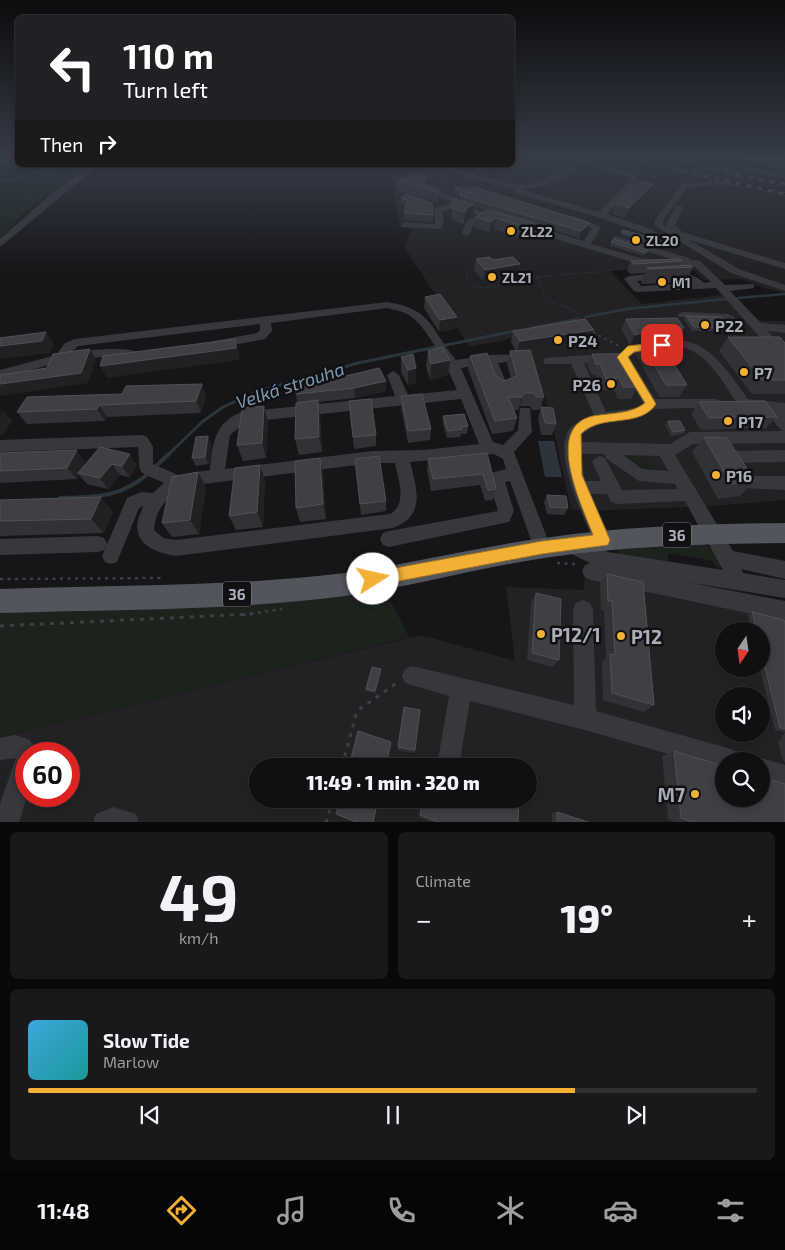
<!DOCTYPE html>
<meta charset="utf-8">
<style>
:root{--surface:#101012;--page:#19191b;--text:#f1f3f6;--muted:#9c9d9f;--line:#303032;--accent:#f2b134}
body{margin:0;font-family:"Exo 2",sans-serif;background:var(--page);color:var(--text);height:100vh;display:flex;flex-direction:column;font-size:19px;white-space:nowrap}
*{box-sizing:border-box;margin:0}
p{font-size:16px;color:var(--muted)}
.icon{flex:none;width:28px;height:28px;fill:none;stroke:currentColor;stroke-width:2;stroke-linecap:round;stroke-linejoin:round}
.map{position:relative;height:822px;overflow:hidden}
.panel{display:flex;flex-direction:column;gap:10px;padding:10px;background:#09090a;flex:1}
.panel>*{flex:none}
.hud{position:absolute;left:15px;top:15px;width:500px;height:152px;border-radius:8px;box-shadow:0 2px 8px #0003,0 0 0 1px var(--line);background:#202124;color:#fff;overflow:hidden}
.needle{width:32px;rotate:193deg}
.controls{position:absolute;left:715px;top:622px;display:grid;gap:10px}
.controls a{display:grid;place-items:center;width:55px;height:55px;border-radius:50%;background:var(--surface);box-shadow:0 2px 8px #0003,0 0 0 1px var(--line);font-size:25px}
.speed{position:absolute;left:15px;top:742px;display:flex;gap:10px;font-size:25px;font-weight:700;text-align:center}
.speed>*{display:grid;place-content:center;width:65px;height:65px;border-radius:50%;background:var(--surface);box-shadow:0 2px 8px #0003,0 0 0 1px var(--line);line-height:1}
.speed .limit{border:8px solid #d22;background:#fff;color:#111}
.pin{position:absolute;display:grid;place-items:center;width:42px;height:42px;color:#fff;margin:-21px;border-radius:10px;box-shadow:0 2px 8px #0006}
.me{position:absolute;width:55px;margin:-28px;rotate:80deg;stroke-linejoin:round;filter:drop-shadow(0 0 4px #0008)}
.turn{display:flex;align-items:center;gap:18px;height:105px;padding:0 25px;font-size:22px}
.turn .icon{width:65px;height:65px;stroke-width:2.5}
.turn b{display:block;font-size:35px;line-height:42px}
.then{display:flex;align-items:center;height:48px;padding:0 25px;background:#0003;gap:10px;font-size:19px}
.big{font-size:38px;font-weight:800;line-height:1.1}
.panel .card{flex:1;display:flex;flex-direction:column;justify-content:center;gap:8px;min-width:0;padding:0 18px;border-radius:8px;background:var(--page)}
.panel .dial{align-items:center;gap:0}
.dial b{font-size:65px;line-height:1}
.song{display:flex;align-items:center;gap:15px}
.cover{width:60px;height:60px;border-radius:8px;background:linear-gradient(135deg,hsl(200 70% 55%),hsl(180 70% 35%))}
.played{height:5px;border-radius:2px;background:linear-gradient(90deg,var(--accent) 75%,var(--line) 75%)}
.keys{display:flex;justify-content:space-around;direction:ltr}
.heat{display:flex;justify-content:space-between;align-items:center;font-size:28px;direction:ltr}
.panel .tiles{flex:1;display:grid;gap:10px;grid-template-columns:1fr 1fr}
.card:last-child{grid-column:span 2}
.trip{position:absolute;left:249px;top:758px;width:288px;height:50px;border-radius:25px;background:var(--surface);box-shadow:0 2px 8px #0003,0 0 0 1px var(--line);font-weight:800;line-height:50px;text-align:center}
.tab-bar{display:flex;height:80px;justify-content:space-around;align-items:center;background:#060607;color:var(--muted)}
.tab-bar .icon{width:35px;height:35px}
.tab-bar .active{color:var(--accent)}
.tab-bar b{font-size:22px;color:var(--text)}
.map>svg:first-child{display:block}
</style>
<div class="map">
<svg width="785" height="823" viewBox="0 0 785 823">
<rect width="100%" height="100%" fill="#161618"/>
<path fill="#222225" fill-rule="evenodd" d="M513 157H785V293L764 288 741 279 704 280 692 269 674 266 610 271 642 304 722 295 743 318 763 321H785V500L712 506 585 511 571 509 550 414 532 355 518 337 470 347 404 247 412 229 399 227 390 165H512Z
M585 566 692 583 785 604V822H0V737L416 636 428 637 515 661 506 587 584 590ZM724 631H761V669H724ZM724 696H761V734H724ZM26 754H69V796H26ZM724 761H761V799H724ZM258 766H528V799H258Z"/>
<path fill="#1c231d" d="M60 165H89L24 213 0 239V180Z
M620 456C636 455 651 455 659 471L641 468Z
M700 542 715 551 722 565 720 569 715 566 713 561 668 553 669 563 618 555V549Z
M385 590 409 637 0 737V610L303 600Z"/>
<path fill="#2c353c" d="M538 441H554L562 477H545Z"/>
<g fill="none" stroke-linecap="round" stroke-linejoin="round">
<path stroke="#2c353c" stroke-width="2" d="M0 182 66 165"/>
<path stroke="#2c353c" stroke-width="2.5" d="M738 298 785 294
M585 317 627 309 726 299
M531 328 577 319"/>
<path stroke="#2c353c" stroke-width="3" d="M169 454 202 422 223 407 256 392 358 363 515 331"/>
<path stroke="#2c353c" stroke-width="4" d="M155 467 170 453
M60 498C97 497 120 498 149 473"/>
<path stroke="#3d3f44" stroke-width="1" stroke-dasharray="1 2" stroke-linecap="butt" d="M423 170 443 177H451
M0 199 38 197
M0 212 20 214
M475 268 467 272 468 282 475 287 486 288 544 276 598 272 625 267
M517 268 540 277
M538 278 546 300 573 310 583 321"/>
<path stroke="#3d3f44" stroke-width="2" stroke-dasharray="2.5 4" stroke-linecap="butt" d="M593 332 619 346"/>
<path stroke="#3d3f44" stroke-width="2.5" stroke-dasharray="3 4.5" stroke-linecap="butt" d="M557 563 577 564
M0 579 162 578
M243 615 282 609"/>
<path stroke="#3d3f44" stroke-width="3" stroke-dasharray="4 6" stroke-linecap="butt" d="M0 626 252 614
M342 766 357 711 398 682
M326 823 333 799"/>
<path fill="#37383d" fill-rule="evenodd" d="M558 157H569L637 174 636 184 607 214 648 228 671 239V243C660 245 646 233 636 230 596 216 555 204 514 193L513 191 516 189 469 178 436 165H446L467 173 484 165H494L474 175 511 184 531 185 571 166H577V170L545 186 520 189 599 212 629 181 630 177Z
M690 157H703L785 175V179Z
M90 165H99L0 247V239L50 195Z
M719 180 745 185 741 187 719 184 687 188 663 220V225L667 227 666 225 676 206H682L683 208 675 225 682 232 785 263V269L689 240 739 269 785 285V291L731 273 655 226V220L682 184Z
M458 186H469L494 195 490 197 455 190V186Z
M427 188 458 198V204L584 241 592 228 569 219 573 216 601 227 591 244 640 258 678 261 613 241V237L616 236 689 258 691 260 700 261 725 285 754 284V288L730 291 761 323 785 325V333L768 331 785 350V362L781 361 716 288 638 292 634 291 624 279 629 276C652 274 686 265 704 283L711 282 694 266 659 267 639 264 486 218 474 224 469 235 466 236 462 233 467 221 478 215 453 208 442 212 444 221 441 229 402 227V223L405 222 435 224 434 209 450 203 451 201 427 192ZM683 278 693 283 641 286 637 281Z
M387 302C433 309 430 329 456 360L490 355 523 354 525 357 523 360 498 363 508 387 501 392 494 387 486 364 461 368 493 442 503 445 518 430 520 408H530L532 432 514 452 551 548 548 554 542 556 536 554 510 481 505 482 514 511 509 522 389 547 383 545 380 539 383 533 389 531 498 511 488 478 491 473 506 469 503 459 494 454 410 462C417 489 426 516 393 528L176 556C156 553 133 545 138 520 139 515 143 509 143 506L139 508 117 562 111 564 105 562 102 556 127 498 141 492 153 493 164 483C134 469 141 477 138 447L0 452V440L142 435 147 437 153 447V464L178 475 210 470C212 445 215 420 243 412L395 396 387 375 393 371 399 375 408 395 457 390C449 370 427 326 409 315 402 311 395 310 387 308L271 323 272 331 265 339 218 348 214 347 212 344 214 341 257 333 260 330V324L78 346 71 353C84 350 132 345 140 354L134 358 100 357 74 360 69 357 64 361 0 378V370L56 355 65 343 75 339ZM461 399 479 444 424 450 373 451 225 469 230 435 246 422ZM373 463H395C398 479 408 504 390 514L176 540 163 538 154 530C155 509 168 496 186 486Z
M683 312 728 314 734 317 744 329 742 332H734L722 319 679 317 677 315Z
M672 340C709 338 728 372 748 399L785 403V443L693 444 675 455 733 551 785 561V579L741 569 743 573 785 580V598L686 582 785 601V621L591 580 585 577 582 571 585 565 590 563 565 551 562 545 565 539 571 537 608 552 723 570 685 501 617 504 611 502 607 494H590L612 541 609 547 603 549 597 547C585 521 551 454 570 428 575 423 587 417 594 415L571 364H545L543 361 545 358 619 353 634 345ZM681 347C708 352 725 386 739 406L770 411 774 422 782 431 690 432 670 444 581 442 582 434 599 424 640 417 654 409 721 407 723 404 721 401 716 399H655L629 357 638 352ZM619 361 643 403 636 408 606 412 584 363ZM580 454H604L607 459 639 481 675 484 678 489 622 490 605 458 600 456 595 458 592 462 601 481H585ZM623 455 660 456 668 471 642 469Z
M785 450V462L727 463 722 461 720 457 722 453 727 451Z
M738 469 751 476H785V490L742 488 730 475 733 471Z
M98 536 104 538 107 544 104 550 98 552 0 555V539Z
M583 600 590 603 593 610 596 711 731 749 739 753 742 761H724V770L585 730 470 701 459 766H441L438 760 449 696 405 683 402 676 405 669 412 666 574 705 573 610 576 603Z
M15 735 30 740 38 754H26L27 796 19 823H0V804L16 758 0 760V738Z
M761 758 785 765V819L776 816 769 784 761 782V761H754Z
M113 807 136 814 139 823H93L96 814Z"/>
<path fill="#53555c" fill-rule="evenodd" d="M785 523V543C704 544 623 546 544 558 477 568 411 587 345 596 231 611 115 609 0 613V589C115 585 231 587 345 573 411 564 477 547 544 538 624 526 705 524 785 523Z"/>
<defs>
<path id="rail" d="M623 157 785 194
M665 157 738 173
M731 174 785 184"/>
</defs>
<use href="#rail" stroke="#4a4c52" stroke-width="3"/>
<use href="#rail" stroke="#111113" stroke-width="2" stroke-dasharray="5.5" stroke-linecap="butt"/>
</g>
<path fill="#323236" d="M721 157H785V170Z
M397 181 425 184 439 189 437 202 397 190Z
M454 188 472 193 590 223 587 230 579 238 533 224 531 234 525 239 494 229 489 232 474 228 476 217 486 210 474 207 473 216 466 219 464 224 451 220 452 208 460 200V197L453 194Z
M406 194 433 215V222L404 220V213L406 206 401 204V198Z
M649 194 625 218 613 214 616 204Z
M621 232 656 239 653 245 620 235Z
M614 239 646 253 644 256 610 246 611 242Z
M476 259 493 260 520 264 517 275 483 281 474 270Z
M631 261H682L680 266 693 267 686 282 642 284 641 283 645 273 630 274 627 270Z
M425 297 455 329 439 332 424 308Z
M686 316 728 327 726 331H692L684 320Z
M626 319 684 328 679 339 646 340 630 345 621 329Z
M513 331 590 341 531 350 544 397 540 410H532L530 406H520L518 410H514L517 418 513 431 492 434 468 369 470 356 504 381 511 378 507 364 510 351H516L511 342Z
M728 337 785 343V394H752L719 351Z
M642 344 687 385 679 397H659L636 355Z
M428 351 450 360 448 375 430 380 426 366Z
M592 354 632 366 629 372 637 387 631 399H618L614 390H601L595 375H592L587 365Z
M401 357 416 368V383L408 385 401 372Z
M310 379 329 380 386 381V391L355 398 318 402 320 416 322 452 299 455 295 439 297 402 296 394 311 384Z
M206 395 201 413 107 417 105 421 27 424 17 412Z
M401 396 431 429 430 440 408 443 401 408Z
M349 401 376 435V446L354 449Z
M699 402 777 417 766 428 727 429 701 430 691 414Z
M264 406 268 422 266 458 243 461 237 445Z
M541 408 556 424 552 435H541L538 419Z
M443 416 468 426 467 434H461L460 437 447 438 443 424Z
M668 421 685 430 683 434 671 436 665 425Z
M704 437 755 481 740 496 718 499 692 452Z
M212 444 209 464 196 466 192 458Z
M100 447 137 465 130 477 120 475 108 489 87 484 79 475 77 479 0 483V453L85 462 83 468Z
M487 453 496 489 493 500 485 501 480 485 431 491 427 470 428 459Z
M355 459 386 501V511L361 515Z
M323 474 326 519 300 522 296 508Z
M265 480 263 527 236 530 229 516Z
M206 487 199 534 172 537 162 523Z
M547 495 568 508 564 515 547 514 544 502Z
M0 500 113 512 104 533 0 536Z
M607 574 654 705 644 712 603 700 602 661 606 658 604 610H601L600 584Z
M536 593 559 660 553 667 527 660 531 602Z
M752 612 785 623V763L782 758 778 742 785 732 775 730 760 669H761V631H751L748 615Z
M381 672 375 693 366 691V689Z
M398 747 415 750V753L398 750Z
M674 751 785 823H678L668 819 662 756Z
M340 799H380L374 823H357L339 816 336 814Z
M422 799H518V823H434L419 817Z
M557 812 591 823H552V813Z"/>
<path fill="#212124" d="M653 184 649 194 625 218 629 208Z
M474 204 473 216 466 219 464 224 465 212 467 208Z
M496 218 494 229 489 232 491 222Z
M534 223 531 234 525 239 527 228Z
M590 223 587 230 579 238 581 231Z
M520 264 517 275 483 281 485 270Z
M457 317 455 329 439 332 440 320Z
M594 330 590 341 517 352 520 341Z
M651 330 646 340 630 345 635 335Z
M46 332 54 344 50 353 0 359V346Z
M236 339 239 351V360L107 378 100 366Z
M90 349 96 360 88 383 0 396V384L81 373Z
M450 360 448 375 430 380 431 364Z
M416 368V383L408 385V370Z
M386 381V391L355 398 354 388Z
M202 384 206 395 201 413 196 401Z
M524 393 520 406 518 410 522 397Z
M318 400 320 416 322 452 319 437Z
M99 405 107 417 105 421 97 409Z
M264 406 268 422 266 458 262 443Z
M3 410 12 421 2 436 0 434V415Z
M208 436 212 444 209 464 205 457Z
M77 450 85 462 80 474 78 473 79 475 77 479 67 468Z
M130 454 137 465 130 477 122 466Z
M320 458 323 474 326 519 323 504Z
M112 464 120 475 108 489 100 478Z
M260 465 265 480 263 527 257 512Z
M198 472 206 487 199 534 190 520Z
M101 497 113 512 104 533 91 519Z
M381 669V672L375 693V691Z
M391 742V747L387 766H386Z
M0 761 9 763 0 797Z
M378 799H380L374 823H373Z"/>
<path fill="#3f3f44" stroke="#4f5156" d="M741 157H785V166Z
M414 174 426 177 423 184 439 189 438 193 397 181Z
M640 181 653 184 629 208 616 204Z
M474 187 590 223 581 231 461 196 460 190 454 188 472 193Z
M406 194 432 203 433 215 404 213 408 200 401 198Z
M454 199 474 204 467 208 465 212 452 208Z
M488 210 534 223 527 228 496 218 491 222 476 217Z
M623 230 656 239 654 242 621 232Z
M614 239 648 250 646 253 611 242Z
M490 257 493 260 513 257 520 264 485 270 476 259Z
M680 259 682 261 634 264 631 261Z
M690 265 693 267 648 269 647 268Z
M440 294 457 317 440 320 425 297Z
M686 316 721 317 728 327H694Z
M677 318 684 328 651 330 635 335 626 319Z
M585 319 594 330 520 341 513 331Z
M46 332 42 341 0 346V338Z
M728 337H780L785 343V380H762Z
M236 339V348L100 366 103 356Z
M659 340 687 385H666L642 344Z
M442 347 450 360 431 364 428 351Z
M90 349 81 373 0 384V375L47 368 53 354Z
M530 350 544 397H536L534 393H524L522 397H508L517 418 495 421 470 356 487 353 495 375 504 381 517 376 510 351Z
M413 354 416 368 408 370 401 357Z
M592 354H625L632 366H626L637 387H623L619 378 606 379 600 364H596Z
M379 368 386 381 354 388 296 394V385L313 384 310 379 325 373 329 380Z
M202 384 196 401 99 405 97 409 17 412 27 397 122 394 126 386Z
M422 394 431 429 408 431 401 396Z
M371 399 376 435 353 437 349 401Z
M318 400 319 437 295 439 296 403Z
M765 401 777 417H736L709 418 699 402Z
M264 406 262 443 237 445 242 408Z
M541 407 553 408 556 424 545 423Z
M464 414 468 426 461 427 462 429 448 431 443 416Z
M668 421H680L685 430 673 432Z
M208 436 205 457 192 458 196 437Z
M704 437 727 438 755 481 731 484Z
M100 447 130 454 122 466 112 464 100 478 78 473Z
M77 450 67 468 0 471V453Z
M487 453 496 489 488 490 483 474 433 479 428 459Z
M379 456 386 501 360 504 355 459Z
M320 458 323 504 296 508 295 461Z
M260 465 257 512 229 516 235 468Z
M198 472 190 520 162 523 172 477Z
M547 495 566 496 568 508 550 507Z
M101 497 91 519 0 521V500Z
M607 574 643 582 654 705 612 693 610 654 615 655 612 601H608Z
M536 593 561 599 559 660 532 653Z
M752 612 784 620 785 623V729L780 728 761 650V631H757Z
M372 667 381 669 375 691 366 689Z
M404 707 420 710 415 750 398 747Z
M358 731 391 742 386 766H349Z
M674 751 724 766V799H761V777L785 784V823H696L681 818Z
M340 799H378L373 823H359L336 814Z
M423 799H519L518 823H441L420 815Z
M557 812 591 823H557Z"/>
<linearGradient id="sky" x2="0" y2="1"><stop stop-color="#0c0c0d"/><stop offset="0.58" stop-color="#363c48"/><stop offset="1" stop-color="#363c48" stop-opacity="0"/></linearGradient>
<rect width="785" height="272" fill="url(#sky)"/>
<path fill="#f2b134" stroke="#9d7322" d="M662 342 667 345 666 347 634 352 628 357 656 404C640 429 601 413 581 434L582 475 610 540 608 545 542 554 373 586 367 584 365 579 367 574 373 572 542 541 593 535C582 506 543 427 593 416 610 413 631 414 645 403L617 357 628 346Z"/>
<g fill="#f2b134" stroke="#111113" stroke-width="2">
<circle cx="511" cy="231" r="5"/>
<circle cx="636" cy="240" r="5"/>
<circle cx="492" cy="277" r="5"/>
<circle cx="662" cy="282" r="5"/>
<circle cx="705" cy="325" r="5"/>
<circle cx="558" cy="340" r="5"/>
<circle cx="744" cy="372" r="5"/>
<circle cx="611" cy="384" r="5"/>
<circle cx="728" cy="421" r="5"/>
<circle cx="716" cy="475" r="5"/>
<circle cx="541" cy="634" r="5"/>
<circle cx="621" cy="636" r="5"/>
<circle cx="695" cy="794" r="5"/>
</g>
<g text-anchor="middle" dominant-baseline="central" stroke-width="5" stroke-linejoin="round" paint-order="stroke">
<g font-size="14" font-weight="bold" fill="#a8adb8" stroke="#111113" text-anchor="start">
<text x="521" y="231">ZL22</text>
<text x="646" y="240">ZL20</text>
<text x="502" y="277">ZL21</text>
<text x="672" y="282">M1</text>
</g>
<g fill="#111113" stroke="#7b7e86" stroke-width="1">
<rect x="663" y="522.5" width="28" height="25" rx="4"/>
<rect x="223" y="581.5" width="28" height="25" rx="4"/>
</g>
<g font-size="15" font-weight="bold" fill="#a8adb8">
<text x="677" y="535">36</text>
<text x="237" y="594">36</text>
</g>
<g font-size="16" font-weight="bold" fill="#a8adb8" stroke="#111113" text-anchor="start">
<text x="715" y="325">P22</text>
<text x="568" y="340">P24</text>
<text x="754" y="372">P7</text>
<text x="601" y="384" text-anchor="end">P26</text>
<text x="738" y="421">P17</text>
<text x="726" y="475">P16</text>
</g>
<g font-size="18" font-style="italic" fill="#7f9bb3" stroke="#111113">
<text transform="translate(290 385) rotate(-18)">Velká strouha</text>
</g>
<g font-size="19" font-weight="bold" fill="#a8adb8" stroke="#111113" text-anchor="start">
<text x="551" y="634">P12/1</text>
<text x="631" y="636">P12</text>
<text x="685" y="794" text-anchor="end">M7</text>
</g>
</g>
</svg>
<div class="controls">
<a><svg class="needle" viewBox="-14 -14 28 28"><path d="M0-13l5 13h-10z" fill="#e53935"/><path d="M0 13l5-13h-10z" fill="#9c9d9f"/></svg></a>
<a><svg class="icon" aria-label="sound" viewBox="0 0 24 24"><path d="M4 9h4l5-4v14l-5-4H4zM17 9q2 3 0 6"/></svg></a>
<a><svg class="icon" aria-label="search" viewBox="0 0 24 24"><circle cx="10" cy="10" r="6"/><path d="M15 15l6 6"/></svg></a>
</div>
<div class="speed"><div class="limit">60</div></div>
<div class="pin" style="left:662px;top:345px;background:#d93025"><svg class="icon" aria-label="arrive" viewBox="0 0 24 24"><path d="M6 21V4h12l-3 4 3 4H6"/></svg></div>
<svg class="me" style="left:373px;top:579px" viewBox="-20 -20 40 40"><circle r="19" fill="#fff"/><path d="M0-13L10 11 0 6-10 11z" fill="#f2b134"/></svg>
<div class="trip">11:49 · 1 min · 320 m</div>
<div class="hud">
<div class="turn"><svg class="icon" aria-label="left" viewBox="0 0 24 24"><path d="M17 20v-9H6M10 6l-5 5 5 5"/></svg><div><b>110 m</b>Turn left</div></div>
<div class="then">Then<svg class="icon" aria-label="right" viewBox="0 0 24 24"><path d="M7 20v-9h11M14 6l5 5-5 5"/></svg></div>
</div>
</div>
<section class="panel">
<div class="tiles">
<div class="card dial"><b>49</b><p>km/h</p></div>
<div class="card"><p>Climate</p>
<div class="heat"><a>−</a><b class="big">19°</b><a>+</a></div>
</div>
<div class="card">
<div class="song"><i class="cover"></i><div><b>Slow Tide</b><p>Marlow</p></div></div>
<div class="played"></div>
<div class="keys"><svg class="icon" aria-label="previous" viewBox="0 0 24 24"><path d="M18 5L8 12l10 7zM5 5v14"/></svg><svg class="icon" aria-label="pause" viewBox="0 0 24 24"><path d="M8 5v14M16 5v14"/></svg><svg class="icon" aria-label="next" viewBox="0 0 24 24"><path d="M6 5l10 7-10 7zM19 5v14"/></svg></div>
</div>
</div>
</section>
<nav class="tab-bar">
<b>11:48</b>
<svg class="icon active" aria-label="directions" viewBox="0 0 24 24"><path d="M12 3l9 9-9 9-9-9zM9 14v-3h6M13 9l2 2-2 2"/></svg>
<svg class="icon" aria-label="music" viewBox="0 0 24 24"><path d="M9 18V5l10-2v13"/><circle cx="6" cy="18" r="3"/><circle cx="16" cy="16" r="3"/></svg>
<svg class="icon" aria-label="phone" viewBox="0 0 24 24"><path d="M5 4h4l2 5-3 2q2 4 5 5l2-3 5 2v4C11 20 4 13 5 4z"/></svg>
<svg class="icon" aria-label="climate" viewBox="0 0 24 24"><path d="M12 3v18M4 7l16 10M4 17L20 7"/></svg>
<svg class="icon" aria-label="car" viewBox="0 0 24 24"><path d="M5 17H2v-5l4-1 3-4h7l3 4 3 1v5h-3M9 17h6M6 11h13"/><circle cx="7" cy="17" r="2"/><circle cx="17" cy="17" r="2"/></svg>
<svg class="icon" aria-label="filters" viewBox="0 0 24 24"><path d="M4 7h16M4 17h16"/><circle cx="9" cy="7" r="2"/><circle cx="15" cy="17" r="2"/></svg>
</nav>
